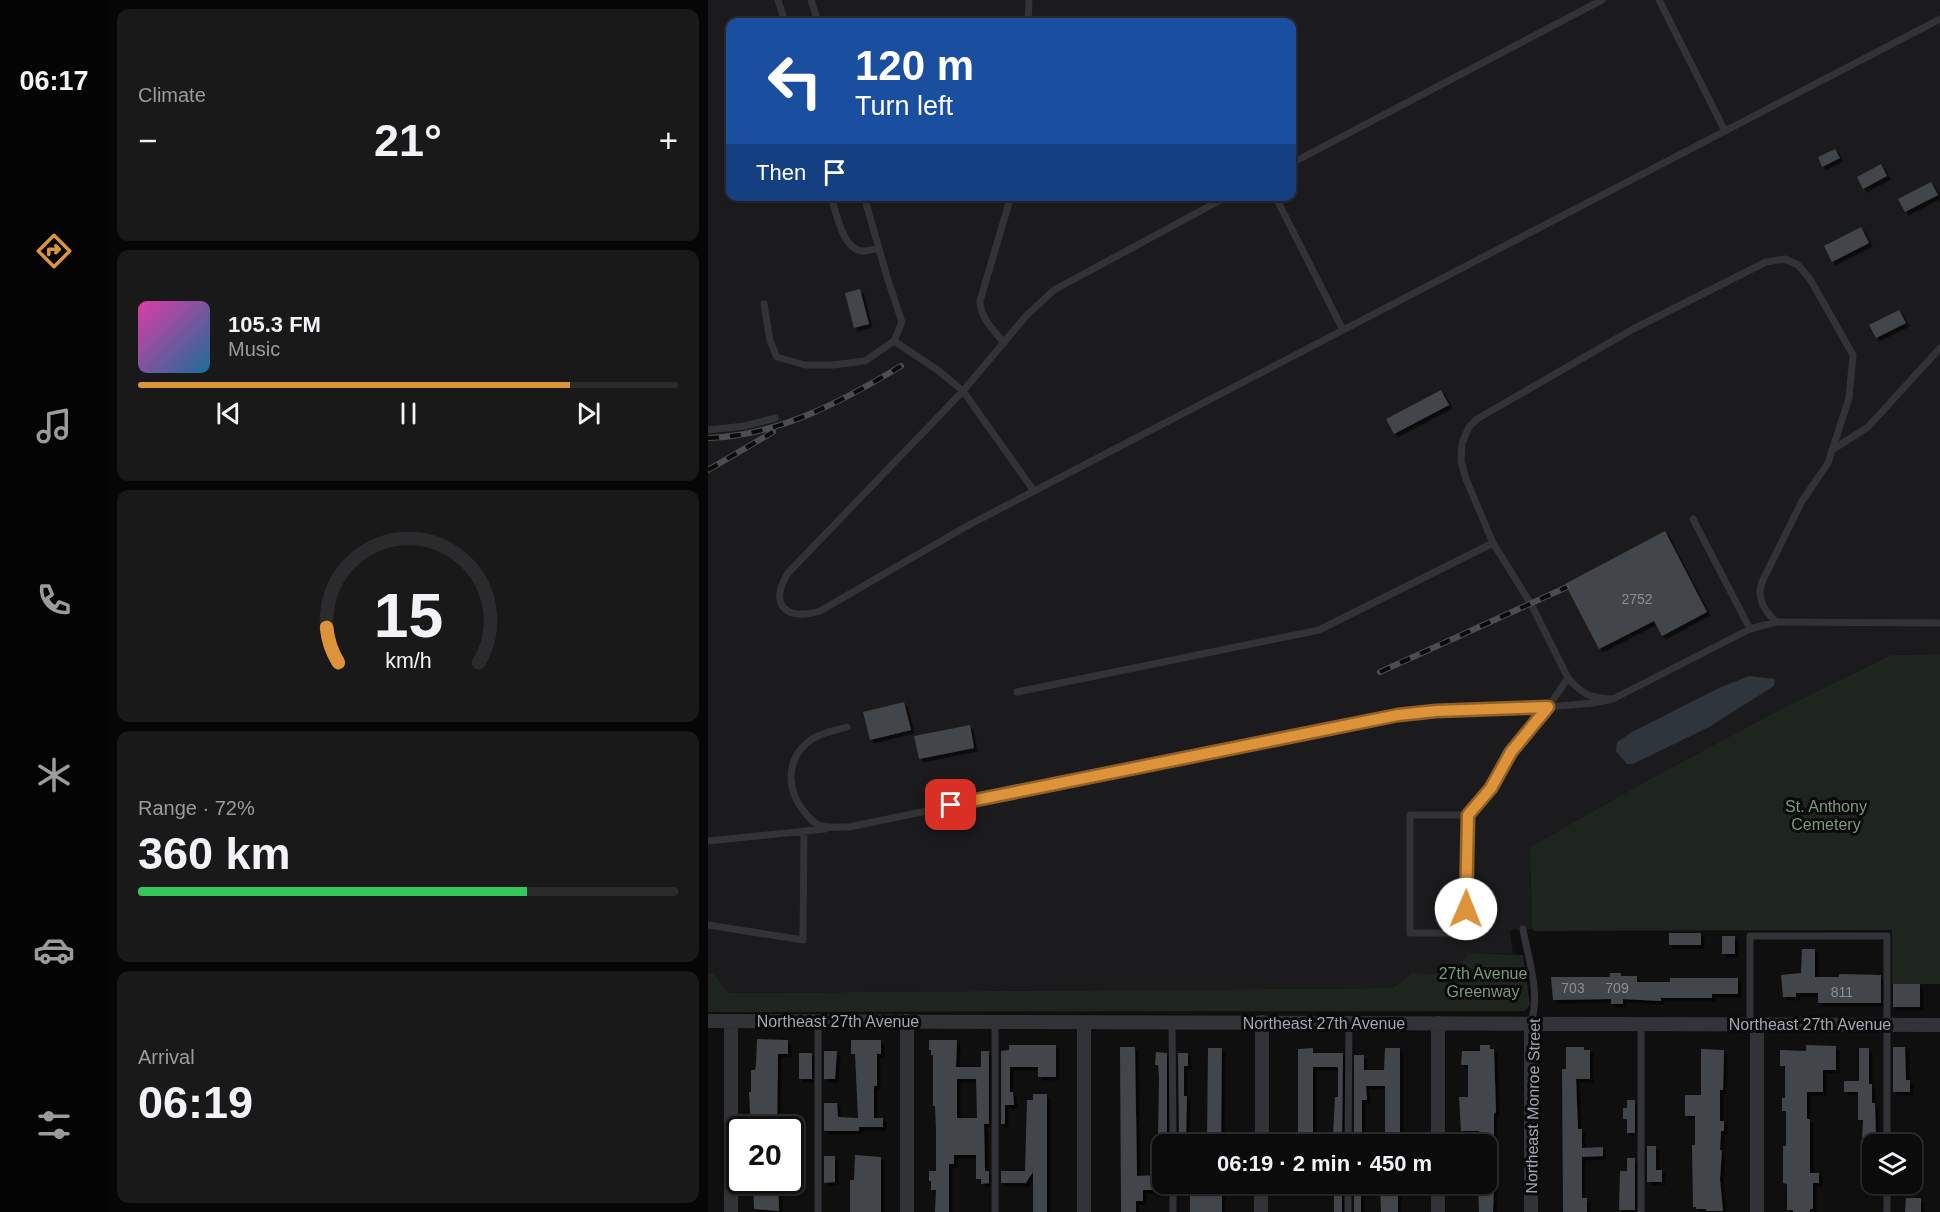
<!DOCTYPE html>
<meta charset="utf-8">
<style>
:root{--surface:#0b0b0c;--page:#19191a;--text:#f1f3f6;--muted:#9a9b9d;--line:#2b2b2d;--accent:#dd933a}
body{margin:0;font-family:Arial,sans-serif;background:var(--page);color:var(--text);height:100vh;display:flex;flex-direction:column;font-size:22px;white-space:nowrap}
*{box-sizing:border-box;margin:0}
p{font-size:20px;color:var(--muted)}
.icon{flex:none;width:33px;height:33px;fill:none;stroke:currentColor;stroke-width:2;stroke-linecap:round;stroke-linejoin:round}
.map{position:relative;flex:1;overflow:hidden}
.panel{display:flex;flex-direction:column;gap:9px;padding:9px;background:#060607;width:600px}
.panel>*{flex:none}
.top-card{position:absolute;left:18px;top:18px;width:570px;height:183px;border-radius:12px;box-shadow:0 2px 4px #0004,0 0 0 2px var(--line);background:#1a4fa0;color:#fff;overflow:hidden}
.buttons{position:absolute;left:1154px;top:1134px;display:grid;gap:12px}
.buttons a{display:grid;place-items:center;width:60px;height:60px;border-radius:12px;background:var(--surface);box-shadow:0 2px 4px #0004,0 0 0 2px var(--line);font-size:30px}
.speed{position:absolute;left:18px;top:1116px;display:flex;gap:12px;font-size:30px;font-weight:700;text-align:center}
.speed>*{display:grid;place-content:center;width:78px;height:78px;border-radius:50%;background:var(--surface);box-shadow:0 2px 4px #0004,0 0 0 2px var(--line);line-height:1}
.speed .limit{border:3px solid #111;border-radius:9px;background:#fff;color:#111}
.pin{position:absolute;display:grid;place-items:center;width:51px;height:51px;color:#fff;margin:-26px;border-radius:12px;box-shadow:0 3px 9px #0006}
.me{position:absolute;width:66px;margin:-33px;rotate:1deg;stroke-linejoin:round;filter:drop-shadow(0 0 4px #0008)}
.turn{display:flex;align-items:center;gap:21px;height:126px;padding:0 30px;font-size:27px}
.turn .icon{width:78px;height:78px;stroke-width:2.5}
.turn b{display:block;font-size:42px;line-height:51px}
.then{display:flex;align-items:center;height:57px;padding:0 30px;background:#0003;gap:12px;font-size:22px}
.big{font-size:45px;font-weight:600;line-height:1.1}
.panel .card{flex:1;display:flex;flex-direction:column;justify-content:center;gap:9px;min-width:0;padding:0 21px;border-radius:12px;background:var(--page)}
.panel .dial{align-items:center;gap:0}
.dial svg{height:156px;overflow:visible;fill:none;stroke:var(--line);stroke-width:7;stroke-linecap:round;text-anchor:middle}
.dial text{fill:var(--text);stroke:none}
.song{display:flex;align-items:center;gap:18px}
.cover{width:72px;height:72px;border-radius:9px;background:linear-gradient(135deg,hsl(320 70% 55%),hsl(200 70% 35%))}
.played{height:6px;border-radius:3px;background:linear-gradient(90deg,var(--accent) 80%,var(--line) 80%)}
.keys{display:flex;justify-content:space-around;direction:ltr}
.heat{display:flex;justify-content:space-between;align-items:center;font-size:33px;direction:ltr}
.charge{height:9px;border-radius:4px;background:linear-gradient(90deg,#34c759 72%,var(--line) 0)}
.trip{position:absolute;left:444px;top:1134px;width:345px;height:60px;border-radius:12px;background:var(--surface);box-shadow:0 2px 4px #0004,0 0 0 2px var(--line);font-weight:600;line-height:60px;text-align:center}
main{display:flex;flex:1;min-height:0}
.menu{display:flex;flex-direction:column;width:108px;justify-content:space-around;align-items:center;background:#040405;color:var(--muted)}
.menu .icon{width:42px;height:42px}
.menu .active{color:var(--accent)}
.menu b{font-size:27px;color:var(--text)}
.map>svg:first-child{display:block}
</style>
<main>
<nav class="menu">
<b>06:17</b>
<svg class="icon active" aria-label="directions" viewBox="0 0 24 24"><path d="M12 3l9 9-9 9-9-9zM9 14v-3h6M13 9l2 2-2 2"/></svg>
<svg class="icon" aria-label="music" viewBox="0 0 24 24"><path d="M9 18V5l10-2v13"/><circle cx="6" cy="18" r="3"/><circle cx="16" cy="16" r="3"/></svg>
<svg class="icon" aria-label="phone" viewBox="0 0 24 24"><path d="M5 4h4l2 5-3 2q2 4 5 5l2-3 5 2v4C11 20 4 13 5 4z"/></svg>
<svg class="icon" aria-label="climate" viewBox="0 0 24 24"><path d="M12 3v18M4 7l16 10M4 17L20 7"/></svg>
<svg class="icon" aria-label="car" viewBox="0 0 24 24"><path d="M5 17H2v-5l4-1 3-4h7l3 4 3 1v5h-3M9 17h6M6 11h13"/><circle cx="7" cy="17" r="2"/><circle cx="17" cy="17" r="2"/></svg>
<svg class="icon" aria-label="filters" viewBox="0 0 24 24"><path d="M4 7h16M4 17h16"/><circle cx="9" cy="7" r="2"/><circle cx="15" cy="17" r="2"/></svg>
</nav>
<section class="panel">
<div class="card"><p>Climate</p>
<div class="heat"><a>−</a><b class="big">21°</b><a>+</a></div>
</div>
<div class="card">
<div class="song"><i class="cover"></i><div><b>105.3 FM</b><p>Music</p></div></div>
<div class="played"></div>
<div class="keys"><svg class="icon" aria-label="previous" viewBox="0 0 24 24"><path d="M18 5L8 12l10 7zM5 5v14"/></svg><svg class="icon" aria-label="pause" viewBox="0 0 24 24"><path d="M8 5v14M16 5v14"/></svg><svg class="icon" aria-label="next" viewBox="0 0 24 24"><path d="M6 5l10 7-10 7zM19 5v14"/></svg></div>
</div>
<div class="card dial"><svg viewBox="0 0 100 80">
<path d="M14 69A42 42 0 1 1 86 69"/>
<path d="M14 69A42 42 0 0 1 8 51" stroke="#dd933a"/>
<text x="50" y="56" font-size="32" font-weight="700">15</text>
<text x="50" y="72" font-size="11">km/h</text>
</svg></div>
<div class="card"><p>Range · 72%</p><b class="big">360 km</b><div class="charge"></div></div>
<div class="card"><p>Arrival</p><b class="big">06:19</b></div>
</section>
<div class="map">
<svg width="1232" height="1212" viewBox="0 0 1232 1212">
<defs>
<filter id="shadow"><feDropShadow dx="3.5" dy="3.5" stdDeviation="0" flood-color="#0009"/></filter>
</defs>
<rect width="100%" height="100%" fill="#0f0f10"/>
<path fill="#1b1b1d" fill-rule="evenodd" d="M0 0H1232V654L1183 655 1071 710 938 781 822 847 824 929 802 930 805 954 761 953 743 974 704 973 685 988 21 993 6 974H0ZM22 22H584V196H22Z"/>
<path fill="#1e241e" d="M1232 654V984H1184V930L826 931 824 929 822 847 938 781 1071 710 1183 655Z
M761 953 815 955 822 1005 817 1011 0 1012V974H6L21 993 685 988 704 973 743 974Z"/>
<path fill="#2e363b" d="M1041 676 1067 679 1066 686 1001 727 925 764H919L908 751 909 742 924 732 1013 687Z"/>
<path fill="#434548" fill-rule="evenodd" filter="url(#shadow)" d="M1127 149 1132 158 1114 167 1110 157Z
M1173 164 1179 176 1155 189 1149 177Z
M1223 182 1230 195 1197 212 1190 199Z
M1153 227 1161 243 1124 262 1116 246Z
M152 289 161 324 146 328 137 293Z
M1191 310 1198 323 1168 338 1161 325Z
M733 390 741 405 686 434 678 419Z
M957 531 999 612 954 636 946 621 891 649 857 584Z
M196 702 203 730 162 740 155 712Z
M262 725 266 748 211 759 206 736Z
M961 933H993V945H961Z
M1014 936H1027V954H1014Z
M1094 949H1107V977H1131V974L1173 975V1003H1110V993H1088V997H1075L1073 975 1093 973Z
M902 973H913V976H929V982H962V978H1030V994H1004V998H953V1001L915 999V1004H903V999L845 1000 843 977H902Z
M1185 984H1212V1007H1185Z
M49 1039 80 1040V1054H70L69 1130H43L41 1092H43V1070H47L48 1065Z
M143 1040H173V1054H169V1086H166V1118H175V1127H151V1131H116V1103H129L130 1117 150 1118 147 1054H143Z
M221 1040H249L248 1067H273V1051H281V1124H276L277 1171H281V1183L273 1184V1179H268V1155H246V1164H241V1212H227L228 1190H223V1181H221V1171H228V1130L227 1106H225V1055H223V1050H221ZM249 1079H268L269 1118H249Z
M301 1045H348V1077H330V1067H302V1092H305L306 1105H297V1124H293V1051L301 1050Z
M772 1045H782V1049H786L788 1112 786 1114V1141H771V1131H753L751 1097H760V1065H753L754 1051H772Z
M1098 1045 1128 1046V1070H1115V1092H1099V1119H1102V1173H1111V1183H1105V1209H1102V1212H1085V1210H1079V1184L1075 1183V1146H1078V1111H1074V1098H1077V1066H1072V1050L1098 1051Z
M412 1047H427L429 1176 451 1175 452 1190H435V1201H428V1212H413Z
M858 1047H876V1050H882V1079H868L870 1129H874V1148L895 1147V1156L874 1157V1198H879V1212H855L854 1069H858Z
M1185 1047H1197L1198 1080H1202V1092H1185Z
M500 1048H514L513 1141H499Z
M605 1048V1053H635L634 1135H625L627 1097H630V1067H605V1142H590V1049Z
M677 1048H692V1142H677V1086H658L659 1100H654V1133H646V1055H656V1070H676Z
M1151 1048H1161V1084H1164V1103H1167L1168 1141 1154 1140 1155 1120H1150V1092H1136V1081H1151Z
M993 1049 1016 1050 1015 1090H1012V1121H1016V1131H1013L1012 1150H1014L1012 1179 1015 1211H998V1209H988V1207H985L984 1145H987V1116H977V1095H993Z
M116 1051H129L127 1079H116Z
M448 1052 459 1053V1135H450L451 1078 450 1065H447Z
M91 1053H104V1079H91Z
M470 1053H480V1066H476V1096H479L478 1134H471Z
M325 1094H339V1212H325V1172L317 1184V1183H293V1171H317L319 1100H325Z
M919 1100H927V1133H919V1119H915V1108H919Z
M939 1146H948V1170H954V1182H939Z
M147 1155 173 1157V1212H142V1180H146Z
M116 1156H127V1182L116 1183Z
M919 1158H927V1210H911L912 1171H919Z
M45 1180H70L71 1211 46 1209Z
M482 1184H514V1212H482Z
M626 1184H634V1212H626Z
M646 1184H653V1212H646Z
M676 1184H690V1212H673L672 1186H676Z
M770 1184H786L785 1212H771Z
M1198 1198H1213V1212H1197Z"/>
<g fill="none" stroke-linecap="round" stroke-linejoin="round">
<path stroke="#323336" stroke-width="7" d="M70 0 77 22
M103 0 110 22
M951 0 1017 131
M320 22 321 0
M584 163 894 0
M123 196C128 212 135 252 156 251 161 251 166 249 171 248
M520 196 346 290 318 316 255 391 80 573C60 606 79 621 112 611L259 526 1232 19
M567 196 635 330
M56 304 62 341 69 357 97 365H125L157 361 186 341 194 322 179 277 156 196
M186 341 231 371 255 391 326 491
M296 343C286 330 272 318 272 301L303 196
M0 430 37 426 67 418
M1124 450 1160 427 1232 348
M985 519 1042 629
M860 678C875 695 882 698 905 699L1042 629 1068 622
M309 692 611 630 785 543
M139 727C126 731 111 733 100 742 76 762 79 793 99 815 103 820 107 824 113 826 122 828 132 827 141 827L678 717 728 711 840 707 885 703 905 699
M760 815H702V933H758L760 815 783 788 803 752 840 707 860 678 823 604 785 543 758 479 753 461 754 443 761 427 769 419 925 329 1058 262 1077 259 1090 265 1102 279 1145 355 1141 398 1120 463 1094 501 1054 582C1048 599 1057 611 1068 622L1232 623
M0 841 117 829
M0 925 95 940 96 831
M815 929C820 960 833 992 823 1023
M110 1021V1212
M287 1021V1212
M464 1022 465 1144
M933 1023V1212
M1042 1024V936H1179V1144
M640 1144 641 1023
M465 1184V1212
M1179 1184V1212
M640 1212V1184"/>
<path stroke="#323336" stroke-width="14" d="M0 1021 1232 1025
M23 1021V1212
M199 1021V1212
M376 1022V1212
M730 1023V1144
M1049 1024V1212
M554 1144V1022
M730 1184V1212
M553 1212V1184
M823 1212V1023"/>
<defs>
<path id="rail" d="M0 438C70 436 135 401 193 366
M0 470 65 432
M672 672 859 587"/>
</defs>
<use href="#rail" stroke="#4b4e51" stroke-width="6"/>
<use href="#rail" stroke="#0a0a0b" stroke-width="4" stroke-dasharray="11" stroke-linecap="butt"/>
</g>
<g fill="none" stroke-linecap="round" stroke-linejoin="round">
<defs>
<path id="route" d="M243 805 690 715 728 711 840 707 803 752 783 788 760 815 758 909"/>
</defs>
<use href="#route" stroke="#906026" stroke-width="15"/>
<use href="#route" stroke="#dd933a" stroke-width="10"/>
</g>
<g text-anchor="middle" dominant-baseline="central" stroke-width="6" stroke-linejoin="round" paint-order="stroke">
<g font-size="14" fill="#8a8e95">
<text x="929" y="599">2752</text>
<text x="865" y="988">703</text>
<text x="909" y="988">709</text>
<text x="1134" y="992">811</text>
</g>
<g font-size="16" fill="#7c997a" stroke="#0a0a0b">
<text x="1118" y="806">St. Anthony<tspan x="1118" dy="18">Cemetery</tspan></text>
<text x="775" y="973">27th Avenue<tspan x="775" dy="18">Greenway</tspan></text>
</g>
<g font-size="16" fill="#a1a7af" stroke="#0a0a0b">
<text x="130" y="1021">Northeast 27th Avenue</text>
<text x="616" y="1023">Northeast 27th Avenue</text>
<text x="1102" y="1024">Northeast 27th Avenue</text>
<text transform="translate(825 1106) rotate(-89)">Northeast Monroe Street</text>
</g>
</g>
</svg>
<div class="buttons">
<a><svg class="icon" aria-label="layers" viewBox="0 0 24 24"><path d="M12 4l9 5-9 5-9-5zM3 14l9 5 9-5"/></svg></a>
</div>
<div class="speed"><div class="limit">20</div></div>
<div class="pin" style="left:243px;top:805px;background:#d93025"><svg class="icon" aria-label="arrive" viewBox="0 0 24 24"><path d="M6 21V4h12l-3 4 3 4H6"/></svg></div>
<svg class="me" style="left:758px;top:909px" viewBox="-20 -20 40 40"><circle r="19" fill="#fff"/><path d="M0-13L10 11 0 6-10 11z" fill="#dd933a"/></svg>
<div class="trip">06:19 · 2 min · 450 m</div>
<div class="top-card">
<div class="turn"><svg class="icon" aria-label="left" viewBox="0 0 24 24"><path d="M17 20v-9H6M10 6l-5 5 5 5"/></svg><div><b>120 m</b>Turn left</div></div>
<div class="then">Then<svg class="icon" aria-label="arrive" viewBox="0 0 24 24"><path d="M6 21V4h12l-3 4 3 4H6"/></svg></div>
</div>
</div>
</main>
